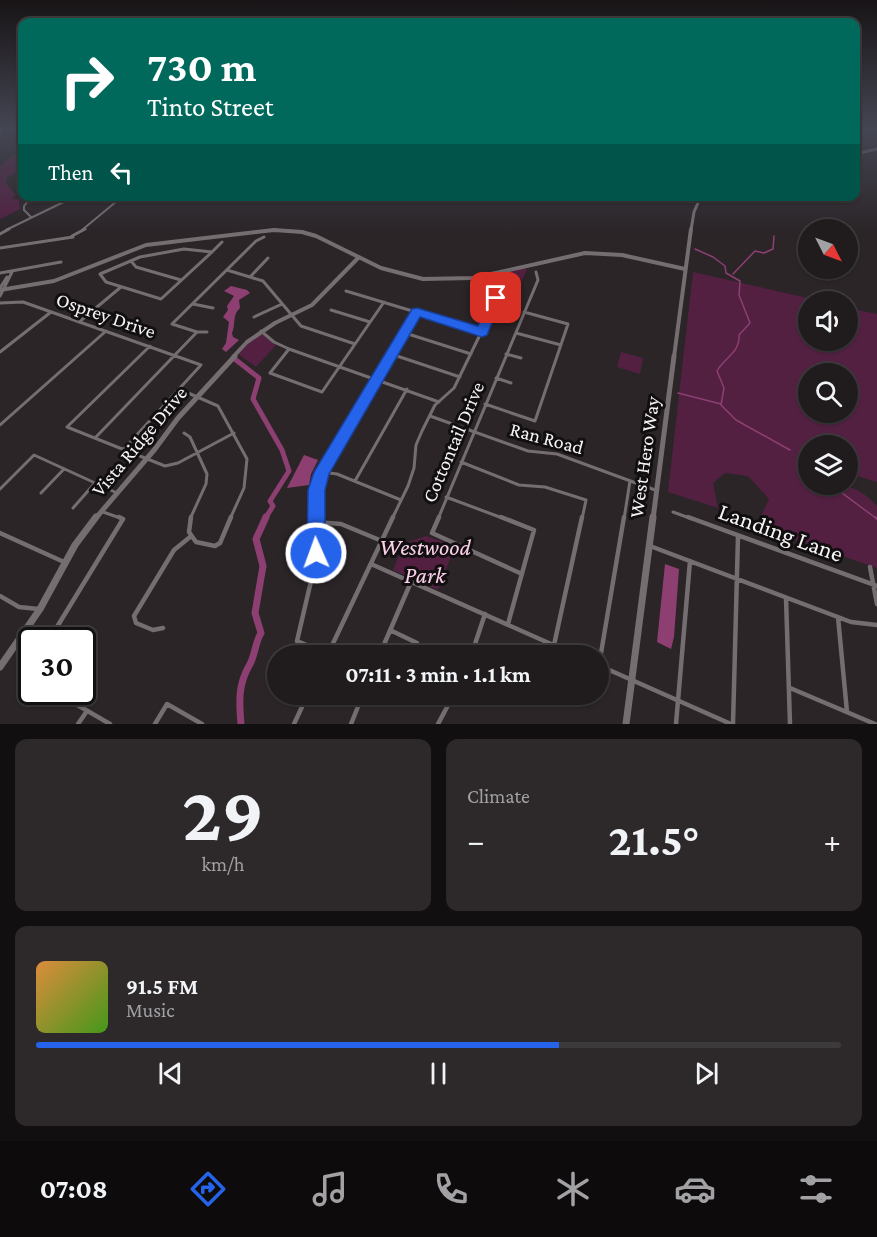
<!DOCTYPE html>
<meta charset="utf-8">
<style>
:root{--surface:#201c1e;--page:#2d292b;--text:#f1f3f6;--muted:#a2a1a4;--line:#3d3a3c;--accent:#2563eb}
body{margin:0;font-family:"Crimson Pro",serif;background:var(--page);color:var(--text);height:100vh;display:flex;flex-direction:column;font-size:22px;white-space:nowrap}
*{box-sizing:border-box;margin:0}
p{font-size:20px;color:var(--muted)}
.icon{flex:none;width:33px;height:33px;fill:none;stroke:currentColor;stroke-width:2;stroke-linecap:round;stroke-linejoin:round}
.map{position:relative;height:724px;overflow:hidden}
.details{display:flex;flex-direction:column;gap:15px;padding:15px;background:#120f10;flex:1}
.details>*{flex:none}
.banner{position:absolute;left:18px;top:18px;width:842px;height:183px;border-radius:12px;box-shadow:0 2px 4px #0004,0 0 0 2px var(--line);background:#00695c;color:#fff;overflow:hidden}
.needle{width:39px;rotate:132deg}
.fabs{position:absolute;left:798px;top:219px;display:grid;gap:12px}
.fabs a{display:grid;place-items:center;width:60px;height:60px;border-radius:50%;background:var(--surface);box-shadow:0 2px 4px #0004,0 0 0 2px var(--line);font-size:30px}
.speed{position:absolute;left:18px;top:627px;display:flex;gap:12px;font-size:30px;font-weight:700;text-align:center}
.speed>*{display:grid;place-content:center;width:78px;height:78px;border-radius:50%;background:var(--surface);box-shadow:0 2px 4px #0004,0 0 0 2px var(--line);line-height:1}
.speed .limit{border:3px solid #111;border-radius:9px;background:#fff;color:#111}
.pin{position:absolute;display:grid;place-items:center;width:51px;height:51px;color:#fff;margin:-26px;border-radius:12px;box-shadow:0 3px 9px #0006}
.me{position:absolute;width:66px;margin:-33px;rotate:358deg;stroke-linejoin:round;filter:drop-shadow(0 0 4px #0008)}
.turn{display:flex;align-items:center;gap:21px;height:126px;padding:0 30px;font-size:27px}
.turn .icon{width:78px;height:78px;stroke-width:2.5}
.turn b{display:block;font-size:42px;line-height:51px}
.then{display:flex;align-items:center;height:57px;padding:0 30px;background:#0003;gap:12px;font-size:22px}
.big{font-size:45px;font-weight:700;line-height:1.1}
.details .tile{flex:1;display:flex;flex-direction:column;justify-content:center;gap:9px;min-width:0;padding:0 21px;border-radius:12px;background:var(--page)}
.details .dial{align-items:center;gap:0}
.dial b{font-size:78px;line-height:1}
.song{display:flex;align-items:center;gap:18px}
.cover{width:72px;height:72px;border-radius:9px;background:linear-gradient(135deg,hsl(30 70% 55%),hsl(100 70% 35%))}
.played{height:6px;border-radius:3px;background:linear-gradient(90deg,var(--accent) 65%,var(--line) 65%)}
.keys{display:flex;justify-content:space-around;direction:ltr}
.heat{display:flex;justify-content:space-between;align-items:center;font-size:33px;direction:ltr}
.details .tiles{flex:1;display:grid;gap:15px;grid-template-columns:1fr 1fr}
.tile:last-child{grid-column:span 2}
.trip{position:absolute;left:267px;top:645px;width:342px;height:60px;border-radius:30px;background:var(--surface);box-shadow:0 2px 4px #0004,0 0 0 2px var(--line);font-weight:700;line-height:60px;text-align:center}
.dock{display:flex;height:96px;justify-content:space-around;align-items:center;background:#0d0b0c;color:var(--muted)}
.dock .icon{width:42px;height:42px}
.dock .current{color:var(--accent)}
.dock b{font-size:27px;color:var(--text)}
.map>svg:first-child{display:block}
</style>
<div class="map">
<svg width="877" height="724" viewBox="0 0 877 724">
<rect width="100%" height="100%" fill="#2b2528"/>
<path fill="#532042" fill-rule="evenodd" d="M21 130 22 168 6 178V183L15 195 11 198 19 200 20 209 0 219V166L18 152V148L11 144 21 138Z
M523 268 527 269 514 299 498 297 489 276Z
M693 272 821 301 808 302V340H848V308L877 314V482L848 473V446H808V484C839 484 855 482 877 506V568L756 526 769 499 748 476 725 473 713 483 718 508 668 492ZM808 374H848V412H808Z
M262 334 276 345 256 367 238 354 253 339Z
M621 352 643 358 640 374 617 367Z
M426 536 455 546 438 590 393 570 404 543Z"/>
<path fill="#8d3f72" d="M231 286 247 290 250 293 239 300 240 308C232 315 236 324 232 333L233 337 239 340 226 352 222 349 226 343 229 322 223 317 228 310 227 306 234 296 224 291Z
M304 455 318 460 311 474 309 485 287 488Z
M665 564 679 569 674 637 671 649 657 642Z"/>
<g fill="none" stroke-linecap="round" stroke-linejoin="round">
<path stroke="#8d3f72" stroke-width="1.5" d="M695 249 713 257 725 266 726 273 740 281 739 295 750 323 739 335C740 353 725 357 717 371L724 388 721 405 736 420 790 450
M733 274 755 251 764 253 773 249 774 236
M678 393 721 404
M799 455V459L808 467
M830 484 877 519"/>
<path stroke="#8d3f72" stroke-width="2" d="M875 517 877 519"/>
<path stroke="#8d3f72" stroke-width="5" d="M236 360 259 378 253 399 282 450 289 471 270 501 273 506 265 519"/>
<path stroke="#8d3f72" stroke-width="7" d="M241 724C239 701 238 684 250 664 255 655 255 643 261 633L255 613 263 566 256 539 266 517"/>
<path stroke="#746e71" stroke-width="2" d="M31 217 24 210V206L32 196
M6 230 76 196
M82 230 123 196"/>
<path stroke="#746e71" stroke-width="3" d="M0 234 9 229
M72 236 85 229
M0 248 73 237
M184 249 212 252 161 299 106 282 100 274 140 257Z
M212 252 222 242
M131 261 136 267 181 280
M227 270 263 281 301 326 355 344
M0 273 61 262
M250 277 268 258
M0 288 7 277
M346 291 482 332
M0 296 12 272
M0 303 23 302 201 365 123 450
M193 304 213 308
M331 310 370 322
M254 317 282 304
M79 322 121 287
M261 331 274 342 289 349 439 402
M207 332H197L172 324 256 241 264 237
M405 333 471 354
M516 333 561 345
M150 346 67 427 165 466 178 463 234 433
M289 349 270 373 322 392 384 302
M0 352 51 312
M391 354 460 377
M506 354 521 358
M496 378 511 383
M179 389 218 406 247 459 244 488 230 519
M485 404 535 421 568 324 524 312
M430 416 528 451 557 454 655 490
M0 425 106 331
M184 433 190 437 207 474 206 484 190 519
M95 438 197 332
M461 462 519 485 545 487 586 500 582 519
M322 472 337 474 401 500
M355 481 407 389
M0 489 34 455 117 493
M41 493 64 469
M446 497 505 519
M73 508 95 483
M103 512 123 519
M673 512 692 519
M316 519V490L322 472 417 312
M392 519 408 486 414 468 416 445 422 431 435 405 454 388 495 304 494 288 486 275
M438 519 538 280 536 272
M624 519 630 481"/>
<path stroke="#746e71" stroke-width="4.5" d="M191 517 189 532 196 542 215 546 220 543 231 517
M316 517 315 564 297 641 328 654
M439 517 432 533 522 574
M501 517 534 530 508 624
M688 517 877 586
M315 522 341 524 382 541
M0 533 64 562
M650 546 851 622 877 625
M371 564 578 656
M870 567 877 604
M0 596 19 607 38 609
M786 598 790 724
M838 617 847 712
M163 628 153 630 136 623 134 616 174 550 190 537
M390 630 417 643
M49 640 123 519 119 517
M554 645 582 517
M327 656 393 517
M379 656 411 582
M471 656 485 614
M598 665 731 724
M599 665 624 517
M32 669 28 674 32 677
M790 688 875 724
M55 692 110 724
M381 694 386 697
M521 694 533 700
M78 724 87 711
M155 724 167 704 202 724
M294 724 308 694
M351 724 363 694
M438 724 454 694
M676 724 690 561
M733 724 738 536"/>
<path stroke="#746e71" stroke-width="3" d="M0 134 1 130
M855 154 877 149
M272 230H277
M691 230 694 212 701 196"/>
<path stroke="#746e71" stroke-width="4" d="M0 290 54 281 146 245 274 230 302 232 316 236 381 268 423 279 473 278 585 253 622 255 685 269
M233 357 247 342 275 323 312 305 359 257
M674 357 691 229"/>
<path stroke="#746e71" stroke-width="5" d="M95 519 155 449 178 418 235 356
M653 519 674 356"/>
<path stroke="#746e71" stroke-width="7" d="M0 667 40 609 75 545 96 517
M626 724 653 517"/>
</g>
<linearGradient id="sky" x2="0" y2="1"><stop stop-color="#181416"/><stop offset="0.56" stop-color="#444653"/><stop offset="1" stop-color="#444653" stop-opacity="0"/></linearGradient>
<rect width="877" height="231" fill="url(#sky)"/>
<path fill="#2563eb" stroke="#184099" stroke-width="1.5" d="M496 294 502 298 487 335 482 337 420 317 329 474 325 490V553L322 559 316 562 310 559 307 553 308 490 314 472 412 309 417 308 478 326 490 298Z"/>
<g text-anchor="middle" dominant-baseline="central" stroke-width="6" stroke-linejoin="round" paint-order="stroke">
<g font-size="20" fill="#f7f4f6" stroke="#110f10">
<text transform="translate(106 315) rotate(19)">Osprey Drive</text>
<text transform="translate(547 438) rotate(15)">Ran Road</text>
<text transform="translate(139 441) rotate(-50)">Vista Ridge Drive</text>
<text transform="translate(453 442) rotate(-67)">Cottontail Drive</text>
<text transform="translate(644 457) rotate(-82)">West Hero Way</text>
</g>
<g font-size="24" fill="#f7f4f6" stroke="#110f10">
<text transform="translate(781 532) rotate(20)">Landing Lane</text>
</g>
<g font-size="24" font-style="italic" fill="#fdd0ea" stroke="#110f10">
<text x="425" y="546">Westwood<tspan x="425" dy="28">Park</tspan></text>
</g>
</g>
</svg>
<div class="fabs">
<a><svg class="needle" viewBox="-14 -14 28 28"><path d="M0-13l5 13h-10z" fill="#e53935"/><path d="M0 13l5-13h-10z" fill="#a2a1a4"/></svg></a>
<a><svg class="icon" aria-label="sound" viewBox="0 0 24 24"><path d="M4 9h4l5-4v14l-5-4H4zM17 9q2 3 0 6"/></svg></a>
<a><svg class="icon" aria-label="search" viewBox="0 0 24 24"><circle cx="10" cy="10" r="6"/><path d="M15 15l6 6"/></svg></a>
<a><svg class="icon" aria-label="layers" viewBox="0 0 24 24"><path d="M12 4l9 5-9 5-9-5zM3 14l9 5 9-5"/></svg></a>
</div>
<div class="speed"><div class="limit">30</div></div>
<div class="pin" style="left:496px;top:298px;background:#d93025"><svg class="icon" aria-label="arrive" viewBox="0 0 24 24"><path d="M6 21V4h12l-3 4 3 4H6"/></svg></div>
<svg class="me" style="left:316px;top:553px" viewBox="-20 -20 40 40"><circle r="17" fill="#2563eb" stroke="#fff" stroke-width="3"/><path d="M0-11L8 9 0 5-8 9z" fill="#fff"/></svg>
<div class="trip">07:11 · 3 min · 1.1 km</div>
<div class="banner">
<div class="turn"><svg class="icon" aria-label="right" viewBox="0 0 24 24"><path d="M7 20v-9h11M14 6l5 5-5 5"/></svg><div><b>730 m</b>Tinto Street</div></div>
<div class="then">Then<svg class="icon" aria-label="left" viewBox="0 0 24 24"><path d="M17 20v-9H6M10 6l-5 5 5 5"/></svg></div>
</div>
</div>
<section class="details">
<div class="tiles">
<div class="tile dial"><b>29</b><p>km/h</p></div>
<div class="tile"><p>Climate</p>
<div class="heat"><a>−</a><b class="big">21.5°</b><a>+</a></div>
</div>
<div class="tile">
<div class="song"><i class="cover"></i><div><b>91.5 FM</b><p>Music</p></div></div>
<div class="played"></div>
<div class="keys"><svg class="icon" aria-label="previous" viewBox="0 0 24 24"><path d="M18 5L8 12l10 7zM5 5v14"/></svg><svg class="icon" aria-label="pause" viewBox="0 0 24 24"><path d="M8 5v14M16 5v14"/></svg><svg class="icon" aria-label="next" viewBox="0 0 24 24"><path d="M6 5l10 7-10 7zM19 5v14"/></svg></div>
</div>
</div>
</section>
<nav class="dock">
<b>07:08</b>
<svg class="icon current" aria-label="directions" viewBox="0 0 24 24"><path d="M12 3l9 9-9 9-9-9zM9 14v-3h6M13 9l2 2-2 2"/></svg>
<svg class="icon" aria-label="music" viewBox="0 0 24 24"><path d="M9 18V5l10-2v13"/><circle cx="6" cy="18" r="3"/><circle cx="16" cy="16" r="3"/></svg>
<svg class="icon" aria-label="phone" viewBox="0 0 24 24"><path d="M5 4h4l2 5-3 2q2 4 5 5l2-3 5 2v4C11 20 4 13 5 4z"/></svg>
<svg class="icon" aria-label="climate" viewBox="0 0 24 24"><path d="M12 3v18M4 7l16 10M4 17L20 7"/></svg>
<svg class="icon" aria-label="car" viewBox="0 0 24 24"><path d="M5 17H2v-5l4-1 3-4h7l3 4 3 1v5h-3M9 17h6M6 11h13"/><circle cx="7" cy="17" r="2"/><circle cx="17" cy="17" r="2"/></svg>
<svg class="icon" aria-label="filters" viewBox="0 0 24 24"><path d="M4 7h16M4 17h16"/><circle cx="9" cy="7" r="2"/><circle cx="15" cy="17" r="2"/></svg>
</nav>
